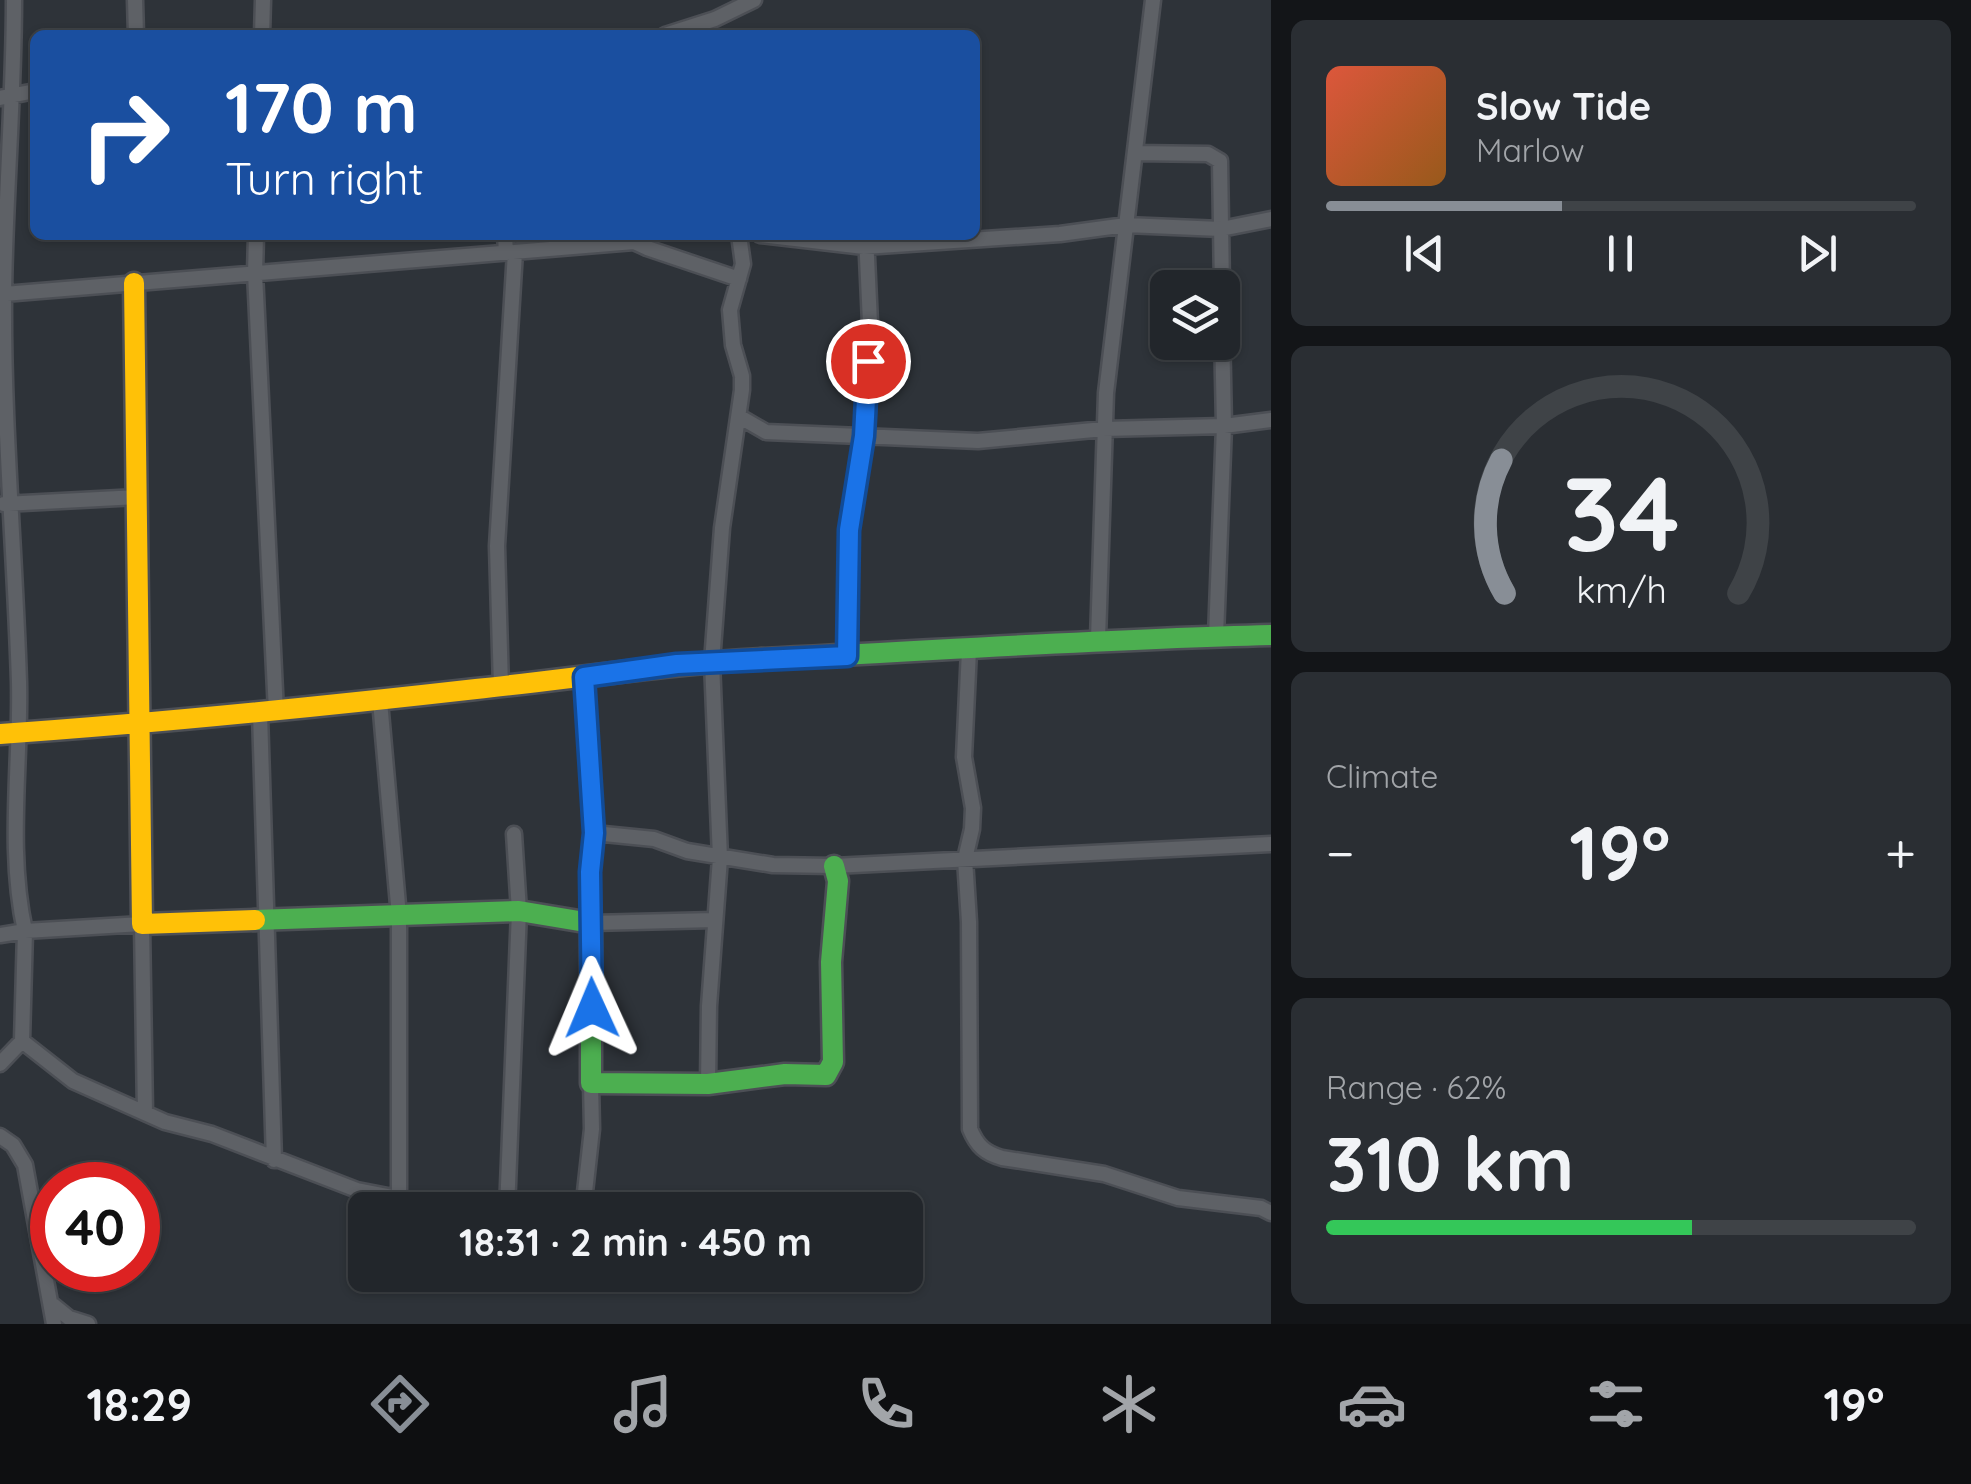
<!DOCTYPE html>
<meta charset="utf-8">
<style>
:root{--surface:#22262b;--page:#2a2e33;--text:#f1f3f6;--muted:#a2a5a9;--line:#3f4347;--accent:#888e96}
body{margin:0;font-family:Quicksand,sans-serif;background:var(--page);color:var(--text);height:100vh;display:flex;flex-direction:column;font-size:38px;white-space:nowrap}
*{box-sizing:border-box;margin:0}
p{font-size:32px;color:var(--muted)}
.icon{flex:none;width:55px;height:55px;fill:none;stroke:currentColor;stroke-width:2;stroke-linecap:round;stroke-linejoin:round}
.map{position:relative;flex:1;overflow:hidden}
.panel{display:flex;flex-direction:column;gap:20px;padding:20px;background:#131518;width:700px}
.panel>*{flex:none}
.hud{position:absolute;left:30px;top:30px;width:950px;height:210px;border-radius:15px;box-shadow:0 2px 8px #0004,0 0 0 2px var(--line);background:#1a4fa0;color:#fff;overflow:hidden}
.tools{position:absolute;left:1150px;top:270px;display:grid;gap:20px}
.tools a{display:grid;place-items:center;width:90px;height:90px;border-radius:15px;background:var(--surface);box-shadow:0 2px 8px #0004,0 0 0 2px var(--line);font-size:50px}
.speed{position:absolute;left:30px;top:1162px;display:flex;gap:20px;font-size:50px;font-weight:700;text-align:center}
.speed>*{display:grid;place-content:center;width:130px;height:130px;border-radius:50%;background:var(--surface);box-shadow:0 2px 8px #0004,0 0 0 2px var(--line);line-height:1}
.speed .limit{border:15px solid #d22;background:#fff;color:#111}
.pin{position:absolute;display:grid;place-items:center;width:85px;height:85px;color:#fff;margin:-42px;border:5px solid #fff;border-radius:50%;box-shadow:0 2px 10px #0007}
.me{position:absolute;width:110px;margin:-55px;rotate:359deg;stroke-linejoin:round;filter:drop-shadow(0 0 8px #0008)}
.turn{display:flex;align-items:center;gap:35px;height:210px;padding:0 30px;font-size:45px}
.turn .icon{width:130px;height:130px;stroke-width:2.5}
.turn b{display:block;font-size:70px;line-height:85px}
.big{font-size:75px;font-weight:700;line-height:1.1}
.panel .widget{flex:1;display:flex;flex-direction:column;justify-content:center;gap:15px;min-width:0;padding:0 35px;border-radius:15px;background:var(--page)}
.panel .dial{align-items:center;gap:0}
.dial svg{height:260px;overflow:visible;fill:none;stroke:var(--line);stroke-width:7;stroke-linecap:round;text-anchor:middle}
.dial text{fill:var(--text);stroke:none}
.song{display:flex;align-items:center;gap:30px}
.cover{width:120px;height:120px;border-radius:15px;background:linear-gradient(135deg,hsl(10 70% 55%),hsl(30 70% 35%))}
.played{height:10px;border-radius:5px;background:linear-gradient(90deg,var(--accent) 40%,var(--line) 40%)}
.keys{display:flex;justify-content:space-around;direction:ltr}
.heat{display:flex;justify-content:space-between;align-items:center;font-size:55px;direction:ltr}
.charge{height:15px;border-radius:8px;background:linear-gradient(90deg,#34c759 62%,var(--line) 0)}
.trip{position:absolute;left:348px;top:1192px;width:575px;height:100px;border-radius:15px;background:var(--surface);box-shadow:0 2px 8px #0004,0 0 0 2px var(--line);font-weight:700;line-height:100px;text-align:center}
.tab-bar{display:flex;height:160px;justify-content:space-around;align-items:center;background:#0e0f11;color:var(--muted)}
.tab-bar .icon{width:70px;height:70px}
.tab-bar .selected{color:var(--accent)}
.tab-bar b{font-size:45px;color:var(--text)}
main{display:flex;flex:1;min-height:0}
.map>svg:first-child{display:block}
</style>
<main>
<div class="map">
<svg width="1271" height="1324" viewBox="0 0 1271 1324">
<rect width="100%" height="100%" fill="#2e3339"/>
<g fill="none" stroke-linecap="round" stroke-linejoin="round">
<defs>
<path id="street" d="M14 0C14 99 5 197 4 296 3 425 15 553 19 682 21 764 7 850 25 931L142 924 145 1113
M135 0 136 35
M262 35 263 0
M665 35 715 19 754 0
M0 98 35 91
M1135 153 1208 154 1220 161 1222 288
M256 235 255 273 276 712
M505 235 506 253
M760 235 864 247 1060 234 1126 225 1221 229 1271 219
M628 236 634 242 647 248 739 279
M4 294 634 242
M740 417 766 432 978 441 1104 429 1224 426 1271 420
M4 504 138 497
M1216 636 1224 426 1222 329
M1098 639 1106 393 1153 0
M969 650 964 757 973 808 972 829 965 859 969 922 970 1129C977 1146 985 1153 1002 1158L1104 1174 1178 1198 1261 1208 1271 1213
M847 656 849 529 864 436 870 323 866 235
M584 677 594 833 590 873 591 923 715 920
M501 687 497 546 515 252
M380 701 399 916V1199
M260 714 274 1160
M594 833 654 839 687 851 773 865 834 866 1271 844
M0 935 25 931 22 1041 0 1064
M22 1041 73 1081 165 1122 212 1134 357 1190 460 1210
M708 1084 709 1006 720 858 712 662 722 528 742 390V376L733 345 730 310 743 264 739 235
M0 1136 13 1145 25 1165 54 1324
M507 1210 519 911 514 834
M583 1210 592 1129 591 1083
M53 1305 69 1318 88 1324"/>
<path id="fast" d="M762 659C932 651 1101 639 1271 635
M255 920 519 911 591 923V1083L708 1084 785 1074 826 1075 833 1062 831 962 838 881 834 866"/>
<path id="slow" d="M134 283 142 924 255 920
M0 734C159 723 317 707 476 689 571 679 666 664 762 659"/>
</defs>
<use href="#street" stroke="#4c4f55" stroke-width="19"/>
<use href="#fast" stroke="#4c4f55" stroke-width="25"/>
<use href="#slow" stroke="#4c4f55" stroke-width="25"/>
<use href="#street" stroke="#5e6166" stroke-width="14"/>
<use href="#fast" stroke="#4caf50" stroke-width="20"/>
<use href="#slow" stroke="#ffc107" stroke-width="20"/>
</g>
<g fill="none" stroke-linecap="round" stroke-linejoin="round">
<defs>
<path id="route" d="M592 1008 590 872 594 833 584 677 677 664 847 656 849 530 864 436 868 361"/>
</defs>
<use href="#route" stroke="#114b97" stroke-width="25"/>
<use href="#route" stroke="#1a73e8" stroke-width="18"/>
</g>
</svg>
<div class="tools">
<a><svg class="icon" aria-label="layers" viewBox="0 0 24 24"><path d="M12 4l9 5-9 5-9-5zM3 14l9 5 9-5"/></svg></a>
</div>
<div class="speed"><div class="limit">40</div></div>
<div class="pin" style="left:868px;top:361px;background:#d93025"><svg class="icon" aria-label="arrive" viewBox="0 0 24 24"><path d="M6 21V4h12l-3 4 3 4H6"/></svg></div>
<svg class="me" style="left:592px;top:1008px" viewBox="-20 -20 40 40"><path d="M0-17L14 15 0 8-14 15z" fill="#1a73e8" stroke="#fff" stroke-width="4"/></svg>
<div class="trip">18:31 · 2 min · 450 m</div>
<div class="hud">
<div class="turn"><svg class="icon" aria-label="right" viewBox="0 0 24 24"><path d="M7 20v-9h11M14 6l5 5-5 5"/></svg><div><b>170 m</b>Turn right</div></div>
</div>
</div>
<section class="panel">
<div class="widget">
<div class="song"><i class="cover"></i><div><b>Slow Tide</b><p>Marlow</p></div></div>
<div class="played"></div>
<div class="keys"><svg class="icon" aria-label="previous" viewBox="0 0 24 24"><path d="M18 5L8 12l10 7zM5 5v14"/></svg><svg class="icon" aria-label="pause" viewBox="0 0 24 24"><path d="M8 5v14M16 5v14"/></svg><svg class="icon" aria-label="next" viewBox="0 0 24 24"><path d="M6 5l10 7-10 7zM19 5v14"/></svg></div>
</div>
<div class="widget dial"><svg viewBox="0 0 100 80">
<path d="M14 69A42 42 0 1 1 86 69"/>
<path d="M14 69A42 42 0 0 1 13 28" stroke="#888e96"/>
<text x="50" y="56" font-size="32" font-weight="700">34</text>
<text x="50" y="72" font-size="11">km/h</text>
</svg></div>
<div class="widget"><p>Climate</p>
<div class="heat"><a>−</a><b class="big">19°</b><a>+</a></div>
</div>
<div class="widget"><p>Range · 62%</p><b class="big">310 km</b><div class="charge"></div></div>
</section>
</main>
<nav class="tab-bar">
<b>18:29</b>
<svg class="icon selected" aria-label="directions" viewBox="0 0 24 24"><path d="M12 3l9 9-9 9-9-9zM9 14v-3h6M13 9l2 2-2 2"/></svg>
<svg class="icon" aria-label="music" viewBox="0 0 24 24"><path d="M9 18V5l10-2v13"/><circle cx="6" cy="18" r="3"/><circle cx="16" cy="16" r="3"/></svg>
<svg class="icon" aria-label="phone" viewBox="0 0 24 24"><path d="M5 4h4l2 5-3 2q2 4 5 5l2-3 5 2v4C11 20 4 13 5 4z"/></svg>
<svg class="icon" aria-label="climate" viewBox="0 0 24 24"><path d="M12 3v18M4 7l16 10M4 17L20 7"/></svg>
<svg class="icon" aria-label="car" viewBox="0 0 24 24"><path d="M5 17H2v-5l4-1 3-4h7l3 4 3 1v5h-3M9 17h6M6 11h13"/><circle cx="7" cy="17" r="2"/><circle cx="17" cy="17" r="2"/></svg>
<svg class="icon" aria-label="filters" viewBox="0 0 24 24"><path d="M4 7h16M4 17h16"/><circle cx="9" cy="7" r="2"/><circle cx="15" cy="17" r="2"/></svg>
<b>19°</b>
</nav>
